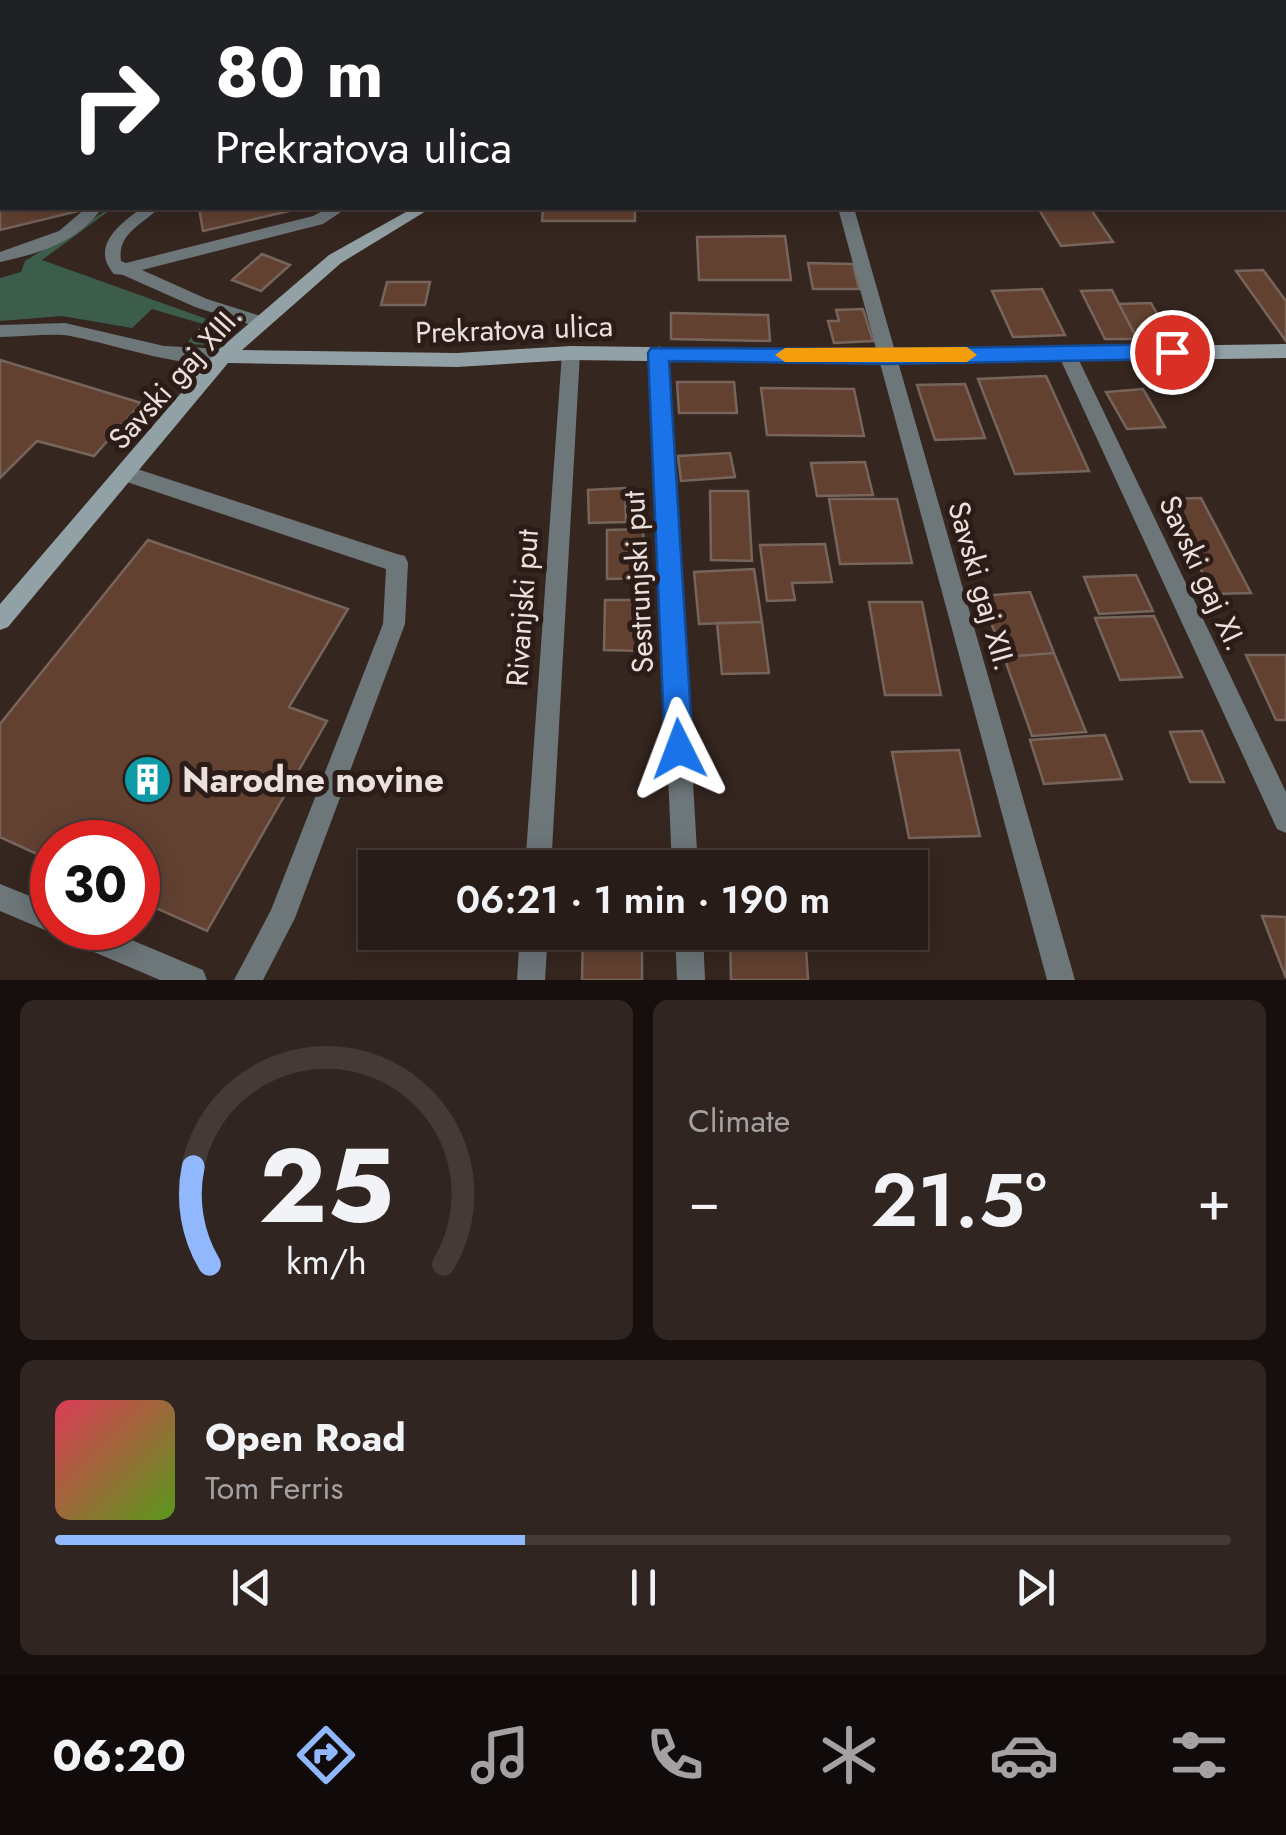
<!DOCTYPE html>
<meta charset="utf-8">
<style>
:root{--surface:#281c18;--page:#302521;--text:#f1f3f6;--muted:#a5a1a2;--line:#443a37;--accent:#91b8fd}
body{margin:0;font-family:Jost,sans-serif;background:var(--page);color:var(--text);height:100vh;display:flex;flex-direction:column;font-size:38px;white-space:nowrap}
*{box-sizing:border-box;margin:0}
p{font-size:32px;color:var(--muted)}
.icon{flex:none;width:55px;height:55px;fill:none;stroke:currentColor;stroke-width:2;stroke-linecap:round;stroke-linejoin:round}
.map{position:relative;height:980px;overflow:hidden}
.drawer{display:flex;flex-direction:column;gap:20px;padding:20px;background:#160f0d;flex:1}
.drawer>*{flex:none}
.guide{position:absolute;left:0px;top:0px;width:1288px;height:210px;box-shadow:0 5px 25px #0003,0 0 0 2px var(--line);background:#202124;color:#fff;overflow:hidden}
.speed{position:absolute;left:30px;top:820px;display:flex;gap:20px;font-size:50px;font-weight:700;text-align:center}
.speed>*{display:grid;place-content:center;width:130px;height:130px;border-radius:50%;background:var(--surface);box-shadow:0 5px 25px #0003,0 0 0 2px var(--line);line-height:1}
.speed .limit{border:15px solid #d22;background:#fff;color:#111}
.pin{position:absolute;display:grid;place-items:center;width:85px;height:85px;color:#fff;margin:-42px;border:5px solid #fff;border-radius:50%;box-shadow:0 2px 10px #0007}
.me{position:absolute;width:110px;margin:-55px;rotate:357deg;stroke-linejoin:round;filter:drop-shadow(0 0 8px #0008)}
.turn{display:flex;align-items:center;gap:35px;height:210px;padding:0 50px;font-size:45px}
.turn .icon{width:130px;height:130px;stroke-width:2.5}
.turn b{display:block;font-size:70px;line-height:85px}
.big{font-size:75px;font-weight:600;line-height:1.1}
.drawer .widget{flex:1;display:flex;flex-direction:column;justify-content:center;gap:15px;min-width:0;padding:0 35px;border-radius:15px;background:var(--page)}
.drawer .dial{align-items:center;gap:0}
.dial svg{height:260px;overflow:visible;fill:none;stroke:var(--line);stroke-width:7;stroke-linecap:round;text-anchor:middle}
.dial text{fill:var(--text);stroke:none}
.song{display:flex;align-items:center;gap:30px}
.cover{width:120px;height:120px;border-radius:15px;background:linear-gradient(135deg,hsl(350 70% 55%),hsl(90 70% 35%))}
.played{height:10px;border-radius:5px;background:linear-gradient(90deg,var(--accent) 40%,var(--line) 40%)}
.keys{display:flex;justify-content:space-around;direction:ltr}
.heat{display:flex;justify-content:space-between;align-items:center;font-size:55px;direction:ltr}
.drawer .tiles{flex:1;display:grid;gap:20px;grid-template-columns:1fr 1fr}
.widget:last-child{grid-column:span 2}
.trip{position:absolute;left:358px;top:850px;width:570px;height:100px;border-radius:0px;background:var(--surface);box-shadow:0 5px 25px #0003,0 0 0 2px var(--line);font-weight:600;line-height:100px;text-align:center}
.menu{display:flex;height:160px;justify-content:space-around;align-items:center;background:#100b0a;color:var(--muted)}
.menu .icon{width:70px;height:70px}
.menu .on{color:var(--accent)}
.menu b{font-size:45px;color:var(--text)}
.map>svg:first-child{display:block}
</style>
<div class="map">
<svg width="1286" height="980" viewBox="0 0 1286 980">
<rect width="100%" height="100%" fill="#362620"/>
<path fill="#3c5c4c" d="M110 208H113L42 260 229 327 210 345 186 344 203 324 152 309 132 328 62 316 0 321V278L21 272 25 261Z"/>
<path fill="#624131" stroke="#77655c" stroke-width="2.5" d="M74 0H157L164 2H66Z
M0 145 2 208H91L0 230Z
M199 208H302L203 231Z
M543 208H635V221H542Z
M1038 208H1090L1113 242 1061 246Z
M785 236 791 280H699L697 237Z
M262 254 290 265 261 291 232 280Z
M808 263 853 264 859 289H813Z
M1263 270 1286 301V341L1236 271Z
M387 282H430L425 305H381Z
M1042 289 1065 335 1013 337 992 291Z
M1112 290 1119 304 1137 339H1105L1081 291Z
M1151 303 1176 347 1142 348 1119 304Z
M863 309 873 341 834 343 828 321H839L836 310Z
M671 313 768 315 770 341 671 339Z
M0 360 141 403 94 456 37 441 0 478Z
M1046 376 1089 471 1015 474 978 379Z
M677 382H734L737 413H679Z
M965 384 985 438 935 440 917 385Z
M761 388 854 389 864 436 767 435Z
M1143 389 1165 427 1127 429 1106 392Z
M730 453 735 477 681 481 678 456Z
M865 462 873 495 817 496 811 463Z
M625 488 626 522 589 523 588 490Z
M710 491H748L752 561 711 560Z
M1201 498 1251 593 1213 594 1166 499Z
M829 499H897L912 563 840 564Z
M643 529 645 578 607 579V530Z
M148 540 348 609 289 707 327 721 207 931 138 900V842H52V861L0 837V724Z
M825 544 832 582 792 583 795 600 767 601 760 545Z
M754 569 762 622 699 624 694 572Z
M1136 575 1153 611 1099 614 1084 577Z
M1030 592 1054 653 1004 657 981 596Z
M605 600H643L642 651 604 650Z
M869 602H922L941 695H885Z
M1154 616 1182 677 1120 680 1095 618Z
M762 622 769 673 722 674 717 623Z
M1054 653 1086 732 1032 736 1004 657Z
M1246 655H1286V720H1276Z
M1202 731 1224 782H1190L1170 732Z
M1105 735 1122 779 1044 784 1030 740Z
M959 750 980 836 909 838 892 752Z
M1262 916 1286 917V978Z
M583 932H642V980H582Z
M730 932H805L808 980H731Z"/>
<g fill="none" stroke-linecap="round" stroke-linejoin="round">
<path stroke="#756661" stroke-width="4" stroke-dasharray="4 4" stroke-linecap="butt" d="M1119 0H1146
M36 2 44 0"/>
<path fill="#6d7679" fill-rule="evenodd" d="M190 0H205L207 2H192Z
M0 7 2 8V15H0Z
M86 208H102C77 243 40 253 0 262V252L59 231Z
M142 208H159C142 225 117 233 121 261L126 263 313 216 328 208H347L323 224 142 270 207 299 267 318 270 322 267 326 261 328 195 307 123 275 114 274C90 247 119 224 142 208Z
M65 323 164 346 223 349 232 356C209 380 97 338 63 335 43 334 21 337 0 337V325Z
M125 465 397 554 405 556 408 563 405 624 295 918 263 980H234L271 910 383 624 386 569 118 479 115 473 118 467Z
M0 884 52 905V928H103L203 970 207 980H160L61 938 58 930 52 933 0 911Z"/>
<path fill="#6d7679" fill-rule="evenodd" d="M617 0H629V2H618Z
M1063 0H1076L1078 2H1065Z
M1285 104H1286V113H1285Z
M838 208H854L1075 980H1047Z
M1066 345 1075 352 1286 792V833L1277 829 1057 352Z
M571 346 580 353 551 868H525L562 353Z
M659 346 668 353 698 868H672L650 353Z
M520 932H548L545 980H517Z
M675 932H703L705 980H677Z"/>
<path fill="#92a1a5" fill-rule="evenodd" d="M1286 0V8H1285V2H1280Z
M0 120H2V128H0Z
M413 208H431L341 263 242 350 457 353 571 346 887 350 1286 344V358L887 364 571 360 457 367 228 363 8 627 0 630V604L217 351 329 255Z"/>
<path stroke="#6d7679" stroke-width="12" d="M317 0 343 2"/>
</g>
<path fill="#1a73e8" stroke="#114b97" stroke-width="2.5" d="M1172 344 1183 352 1172 359 887 364 669 361 693 749 689 759 679 763 669 759 665 749 648 353 651 348 887 349Z"/>
<path fill="#f59e0b" d="M967 347 977 355 967 362H785L775 355 785 348Z"/>
<defs>
<symbol id="building-disc" viewBox="-11 -11 22 22"><circle r="9.5" fill="#0f9aa8" stroke="#2c1c17"/><path d="M-4-6H4V6H1V3H-1V6H-4ZM-2.5-4.3h1.7v1.8h-1.7ZM.8-4.3h1.7v1.8H.8ZM-2.5-1h1.7V.8h-1.7ZM.8-1h1.7V.8H.8Z" fill="#fff"/></symbol>
</defs>
<g fill-rule="evenodd">
<use href="#building-disc" x="120" y="752" width="55" height="55"/>
</g>
<g text-anchor="middle" dominant-baseline="central" stroke-width="10" stroke-linejoin="round" paint-order="stroke">
<g font-size="30" fill="#ebe0dc" stroke="#2c1c17">
<text transform="translate(514 329) rotate(-2)">Prekratova ulica</text>
<text transform="translate(175 377) rotate(-48)">Savski gaj XIII.</text>
<text transform="translate(1203 573) rotate(65)">Savski gaj XI.</text>
<text transform="translate(638 582) rotate(-93)">Sestrunjski put</text>
<text transform="translate(982 586) rotate(74)">Savski gaj XII.</text>
<text transform="translate(522 608) rotate(-86)">Rivanjski put</text>
</g>
<g font-size="35" font-weight="bold" fill="#ebe0dc" stroke="#2c1c17" text-anchor="start">
<text x="182" y="780">Narodne novine</text>
</g>
</g>
</svg>
<div class="speed"><div class="limit">30</div></div>
<div class="pin" style="left:1172px;top:352px;background:#d93025"><svg class="icon" aria-label="arrive" viewBox="0 0 24 24"><path d="M6 21V4h12l-3 4 3 4H6"/></svg></div>
<svg class="me" style="left:679px;top:749px" viewBox="-20 -20 40 40"><path d="M0-17L14 15 0 8-14 15z" fill="#1a73e8" stroke="#fff" stroke-width="4"/></svg>
<div class="trip">06:21 · 1 min · 190 m</div>
<div class="guide">
<div class="turn"><svg class="icon" aria-label="right" viewBox="0 0 24 24"><path d="M7 20v-9h11M14 6l5 5-5 5"/></svg><div><b>80 m</b>Prekratova ulica</div></div>
</div>
</div>
<section class="drawer">
<div class="tiles">
<div class="widget dial"><svg viewBox="0 0 100 80">
<path d="M14 69A42 42 0 1 1 86 69"/>
<path d="M14 69A42 42 0 0 1 9 39" stroke="#91b8fd"/>
<text x="50" y="56" font-size="32" font-weight="700">25</text>
<text x="50" y="72" font-size="11">km/h</text>
</svg></div>
<div class="widget"><p>Climate</p>
<div class="heat"><a>−</a><b class="big">21.5°</b><a>+</a></div>
</div>
<div class="widget">
<div class="song"><i class="cover"></i><div><b>Open Road</b><p>Tom Ferris</p></div></div>
<div class="played"></div>
<div class="keys"><svg class="icon" aria-label="previous" viewBox="0 0 24 24"><path d="M18 5L8 12l10 7zM5 5v14"/></svg><svg class="icon" aria-label="pause" viewBox="0 0 24 24"><path d="M8 5v14M16 5v14"/></svg><svg class="icon" aria-label="next" viewBox="0 0 24 24"><path d="M6 5l10 7-10 7zM19 5v14"/></svg></div>
</div>
</div>
</section>
<nav class="menu">
<b>06:20</b>
<svg class="icon on" aria-label="directions" viewBox="0 0 24 24"><path d="M12 3l9 9-9 9-9-9zM9 14v-3h6M13 9l2 2-2 2"/></svg>
<svg class="icon" aria-label="music" viewBox="0 0 24 24"><path d="M9 18V5l10-2v13"/><circle cx="6" cy="18" r="3"/><circle cx="16" cy="16" r="3"/></svg>
<svg class="icon" aria-label="phone" viewBox="0 0 24 24"><path d="M5 4h4l2 5-3 2q2 4 5 5l2-3 5 2v4C11 20 4 13 5 4z"/></svg>
<svg class="icon" aria-label="climate" viewBox="0 0 24 24"><path d="M12 3v18M4 7l16 10M4 17L20 7"/></svg>
<svg class="icon" aria-label="car" viewBox="0 0 24 24"><path d="M5 17H2v-5l4-1 3-4h7l3 4 3 1v5h-3M9 17h6M6 11h13"/><circle cx="7" cy="17" r="2"/><circle cx="17" cy="17" r="2"/></svg>
<svg class="icon" aria-label="filters" viewBox="0 0 24 24"><path d="M4 7h16M4 17h16"/><circle cx="9" cy="7" r="2"/><circle cx="15" cy="17" r="2"/></svg>
</nav>
